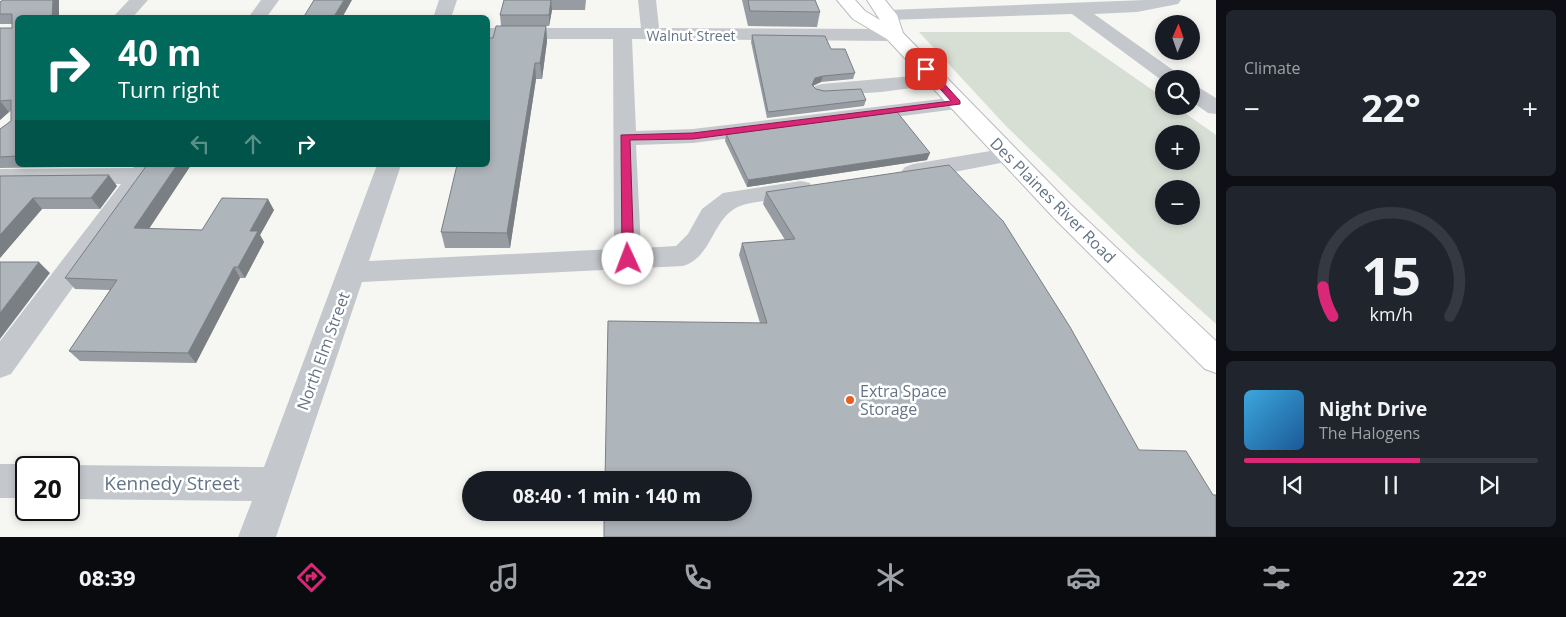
<!DOCTYPE html>
<meta charset="utf-8">
<style>
:root{--surface:#171b24;--page:#20242c;--text:#f1f3f6;--muted:#9ea1a6;--line:#363941;--accent:#db2777}
body{margin:0;font-family:"Open Sans",sans-serif;background:var(--page);color:var(--text);height:100vh;display:flex;flex-direction:column;font-size:19px;white-space:nowrap}
*{box-sizing:border-box;margin:0}
p{font-size:16px;color:var(--muted)}
.icon{flex:none;width:28px;height:28px;fill:none;stroke:currentColor;stroke-width:2;stroke-linecap:round;stroke-linejoin:round}
.map{position:relative;flex:1;overflow:hidden}
.drawer{display:flex;flex-direction:column;gap:10px;padding:10px;background:#0d0f14;width:350px}
.drawer>*{flex:none}
.guide{position:absolute;left:15px;top:15px;width:475px;height:152px;border-radius:8px;box-shadow:0 2px 8px #0003;background:#00695c;color:#fff;overflow:hidden}
.needle{width:32px;rotate:2deg}
.buttons{position:absolute;left:1155px;top:15px;display:grid;gap:10px}
.buttons a{display:grid;place-items:center;width:45px;height:45px;border-radius:50%;background:var(--surface);box-shadow:0 2px 8px #0003;font-size:25px}
.speed{position:absolute;left:15px;top:456px;display:flex;gap:10px;font-size:25px;font-weight:700;text-align:center}
.speed>*{display:grid;place-content:center;width:65px;height:65px;border-radius:50%;background:var(--surface);box-shadow:0 2px 8px #0003;line-height:1}
.speed .limit{border:2px solid #111;border-radius:8px;background:#fff;color:#111}
.pin{position:absolute;display:grid;place-items:center;width:42px;height:42px;color:#fff;margin:-21px;border-radius:10px;box-shadow:0 2px 8px #0006}
.me{position:absolute;width:55px;margin:-28px;rotate:358deg;stroke-linejoin:round;filter:drop-shadow(0 0 4px #0008)}
.turn{display:flex;align-items:center;gap:18px;height:105px;padding:0 20px;font-size:22px}
.turn .icon{width:65px;height:65px;stroke-width:2.5}
.turn b{display:block;font-size:35px;line-height:42px}
.lanes{display:flex;align-items:center;height:48px;padding:0 20px;background:#0003;justify-content:center;gap:25px;direction:ltr}
.lanes .off{opacity:.35}
.big{font-size:38px;font-weight:700;line-height:1.1}
.drawer .card{flex:1;display:flex;flex-direction:column;justify-content:center;gap:8px;min-width:0;padding:0 18px;border-radius:8px;background:var(--page)}
.drawer .dial{align-items:center;gap:0}
.dial svg{height:130px;overflow:visible;fill:none;stroke:var(--line);stroke-width:7;stroke-linecap:round;text-anchor:middle}
.dial text{fill:var(--text);stroke:none}
.song{display:flex;align-items:center;gap:15px}
.cover{width:60px;height:60px;border-radius:8px;background:linear-gradient(135deg,hsl(200 70% 55%),hsl(210 70% 35%))}
.played{height:5px;border-radius:2px;background:linear-gradient(90deg,var(--accent) 60%,var(--line) 60%)}
.keys{display:flex;justify-content:space-around;direction:ltr}
.heat{display:flex;justify-content:space-between;align-items:center;font-size:28px;direction:ltr}
.trip{position:absolute;left:462px;top:471px;width:290px;height:50px;border-radius:25px;background:var(--surface);box-shadow:0 2px 8px #0003;font-weight:700;line-height:50px;text-align:center}
.tab-bar{display:flex;height:80px;justify-content:space-around;align-items:center;background:#090b0e;color:var(--muted)}
.tab-bar .icon{width:35px;height:35px}
.tab-bar .selected{color:var(--accent)}
.tab-bar b{font-size:22px;color:var(--text)}
main{display:flex;flex:1;min-height:0}
.map>svg:first-child{display:block}
</style>
<main>
<div class="map">
<svg width="1216" height="537" viewBox="0 0 1216 537">
<rect width="100%" height="100%" fill="#f6f7f3"/>
<path fill="#d7ded4" fill-rule="evenodd" d="M919 32H1069L1164 98V106H1175L1216 135V324L1136 252 1005 125ZM1164 134H1191V161H1164ZM1164 189H1191V216H1164Z"/>
<g fill="none" stroke-linecap="round" stroke-linejoin="round">
<defs>
<path id="major" d="M837 0H855L865 11 880 20 867 0H885L897 15 903 33 1071 205 1216 341V373L1205 369 1053 217 887 39 853 19Z"/>
</defs>
<use href="#major" stroke="#b7bbbf" stroke-width="2"/>
<path fill="#c4c7cb" fill-rule="evenodd" d="M129 0H148L132 18H112Z
M261 0H279L266 18H248Z
M439 0H457L451 18H433Z
M638 0H656L659 28 894 29 901 31 903 35 901 39 894 41 632 39 636 131 693 129 957 97 965 98 968 103 965 108 957 109 693 143 636 145 641 248 676 246 688 234 702 209 723 193 801 181 810 183 813 189 810 195 801 197C785 199 753 201 740 206 712 217 713 257 683 266L362 282 276 537H238L252 501 69 499V468H63L69 465 264 467 377 165H401L369 261 614 249 613 39H488V28H641Z
M1145 0H1181L1178 4 1137 12 1094 14 1180 75 1183 79H1164V82L1072 14 888 20 882 19 879 15 882 11 888 10Z
M936 74 943 76 946 80 943 84 881 92 822 96 815 94 812 90 815 86 822 84Z
M1191 85 1198 87 1216 98V114L1208 113 1191 101Z
M1008 148 1016 150 1020 155 1016 160 913 180 905 177 901 172 905 167 913 164Z
M136 165H160L11 374 0 378V341L121 184 0 185V169L133 168Z
M0 464H26L35 468H26V498H0Z"/>
<use href="#major" fill="#fff" fill-rule="evenodd"/>
</g>
<path fill="#969ca1" d="M3 0H59V18H18V165H134L132 166 0 168V129L11 121V111L9 112 0 120V28H12V24H0V2Z
M504 0H586L585 10H552L549 26H546L547 41 542 79H536L510 248H445L441 232 493 38 501 26 500 15Z
M742 0H815L820 12 817 27 748 26Z
M752 35 831 49 855 73 853 79 821 82 813 86 816 89 866 100 864 106 767 118 751 42Z
M726 134 927 160 747 187 725 141Z
M191 165 149 229 202 230 274 210 260 235 264 242 245 278H240L196 363 80 361 69 351 110 290 75 289 65 278Z
M0 176 117 186 100 209H42L0 258Z
M766 192 1139 450 1216 537 760 323 739 255 742 243 785 240 763 204Z"/>
<path fill="#7a7f83" d="M53 0H59V18H52Z
M344 0H352L342 18H333Z
M551 0 552 10 549 26V15Z
M546 26 547 41 542 79 540 63Z
M535 63 536 79 510 248 507 233Z
M823 76 821 82 814 85 810 91 812 85 815 78Z
M0 101 9 112 0 120Z
M930 153 927 160 747 187 748 180Z
M177 165H191L142 239 134 228Z
M109 175 117 186 100 209 91 198Z
M33 198 42 209 0 258V235Z
M268 199 274 210 260 235 264 242 245 278 238 267 250 231Z
M39 262 50 273 0 339V313Z
M234 267 240 278 196 363 188 353Z"/>
<path fill="#aeb5bb" stroke="#7a7f83" d="M3 0H53L52 18H18V156L0 157V129L11 121V100L0 101V28H12V14H0V2Z
M314 0H344L333 18H303Z
M504 0H551L549 15H500Z
M748 0H815L820 12 750 11Z
M496 26H546L540 63H535L507 233 441 232 457 165H488V38H493Z
M752 35 825 36 831 49H845L855 73 823 76 815 78 812 85 816 89 824 91 861 89 866 100 768 112Z
M897 112 930 153 748 180 726 134Z
M147 165H177L134 228 202 230 222 198 268 199 250 231H258L238 267H234L188 353 69 351 117 280 65 278Z
M949 165 1003 221 1070 327 1139 450 1186 451 1213 495H1216V537H604V512H744V480H605L608 321 767 323 742 243 795 239 766 192Z
M109 175 91 198H33L0 235V176Z
M0 262H39L0 313Z"/>
<path fill="#db2777" stroke="#8e194d" d="M926 66 929 67 960 101V104L693 139 630 140 634 259 632 262H624L622 259 621 135 693 133 951 101 923 70 921 69Z"/>
<circle fill="#eb5d1e" stroke="#fff" stroke-width="2" cx="850" cy="400" r="5"/>
<g text-anchor="middle" dominant-baseline="central" stroke-width="5" stroke-linejoin="round" paint-order="stroke">
<g font-size="14" fill="#647486" stroke="#fff">
<text x="691" y="35">Walnut Street</text>
</g>
<g font-size="16" fill="#647486" stroke="#fff">
<text transform="translate(1053 200) rotate(45)">Des Plaines River Road</text>
<text transform="translate(323 351) rotate(-70)">North Elm Street</text>
</g>
<g font-size="16" fill="#647486" stroke="#fff" text-anchor="start">
<text x="860" y="391">Extra Space<tspan x="860" dy="18">Storage</tspan></text>
</g>
<g font-size="19" fill="#647486" stroke="#fff">
<text x="172" y="483">Kennedy Street</text>
</g>
</g>
</svg>
<div class="buttons">
<a><svg class="needle" viewBox="-14 -14 28 28"><path d="M0-13l5 13h-10z" fill="#e53935"/><path d="M0 13l5-13h-10z" fill="#9ea1a6"/></svg></a>
<a><svg class="icon" aria-label="search" viewBox="0 0 24 24"><circle cx="10" cy="10" r="6"/><path d="M15 15l6 6"/></svg></a>
<a>+</a>
<a>−</a>
</div>
<div class="speed"><div class="limit">20</div></div>
<div class="pin" style="left:926px;top:69px;background:#d93025"><svg class="icon" aria-label="arrive" viewBox="0 0 24 24"><path d="M6 21V4h12l-3 4 3 4H6"/></svg></div>
<svg class="me" style="left:628px;top:259px" viewBox="-20 -20 40 40"><circle r="19" fill="#fff"/><path d="M0-13L10 11 0 6-10 11z" fill="#db2777"/></svg>
<div class="trip">08:40 · 1 min · 140 m</div>
<div class="guide">
<div class="turn"><svg class="icon" aria-label="right" viewBox="0 0 24 24"><path d="M7 20v-9h11M14 6l5 5-5 5"/></svg><div><b>40 m</b>Turn right</div></div>
<div class="lanes"><svg class="icon off" aria-label="left" viewBox="0 0 24 24"><path d="M17 20v-9H6M10 6l-5 5 5 5"/></svg><svg class="icon off" aria-label="ahead" viewBox="0 0 24 24"><path d="M12 20V5M6 11l6-6 6 6"/></svg><svg class="icon" aria-label="right" viewBox="0 0 24 24"><path d="M7 20v-9h11M14 6l5 5-5 5"/></svg></div>
</div>
</div>
<section class="drawer">
<div class="card"><p>Climate</p>
<div class="heat"><a>−</a><b class="big">22°</b><a>+</a></div>
</div>
<div class="card dial"><svg viewBox="0 0 100 80">
<path d="M14 69A42 42 0 1 1 86 69"/>
<path d="M14 69A42 42 0 0 1 8 51" stroke="#db2777"/>
<text x="50" y="56" font-size="32" font-weight="700">15</text>
<text x="50" y="72" font-size="11">km/h</text>
</svg></div>
<div class="card">
<div class="song"><i class="cover"></i><div><b>Night Drive</b><p>The Halogens</p></div></div>
<div class="played"></div>
<div class="keys"><svg class="icon" aria-label="previous" viewBox="0 0 24 24"><path d="M18 5L8 12l10 7zM5 5v14"/></svg><svg class="icon" aria-label="pause" viewBox="0 0 24 24"><path d="M8 5v14M16 5v14"/></svg><svg class="icon" aria-label="next" viewBox="0 0 24 24"><path d="M6 5l10 7-10 7zM19 5v14"/></svg></div>
</div>
</section>
</main>
<nav class="tab-bar">
<b>08:39</b>
<svg class="icon selected" aria-label="directions" viewBox="0 0 24 24"><path d="M12 3l9 9-9 9-9-9zM9 14v-3h6M13 9l2 2-2 2"/></svg>
<svg class="icon" aria-label="music" viewBox="0 0 24 24"><path d="M9 18V5l10-2v13"/><circle cx="6" cy="18" r="3"/><circle cx="16" cy="16" r="3"/></svg>
<svg class="icon" aria-label="phone" viewBox="0 0 24 24"><path d="M5 4h4l2 5-3 2q2 4 5 5l2-3 5 2v4C11 20 4 13 5 4z"/></svg>
<svg class="icon" aria-label="climate" viewBox="0 0 24 24"><path d="M12 3v18M4 7l16 10M4 17L20 7"/></svg>
<svg class="icon" aria-label="car" viewBox="0 0 24 24"><path d="M5 17H2v-5l4-1 3-4h7l3 4 3 1v5h-3M9 17h6M6 11h13"/><circle cx="7" cy="17" r="2"/><circle cx="17" cy="17" r="2"/></svg>
<svg class="icon" aria-label="filters" viewBox="0 0 24 24"><path d="M4 7h16M4 17h16"/><circle cx="9" cy="7" r="2"/><circle cx="15" cy="17" r="2"/></svg>
<b>22°</b>
</nav>
